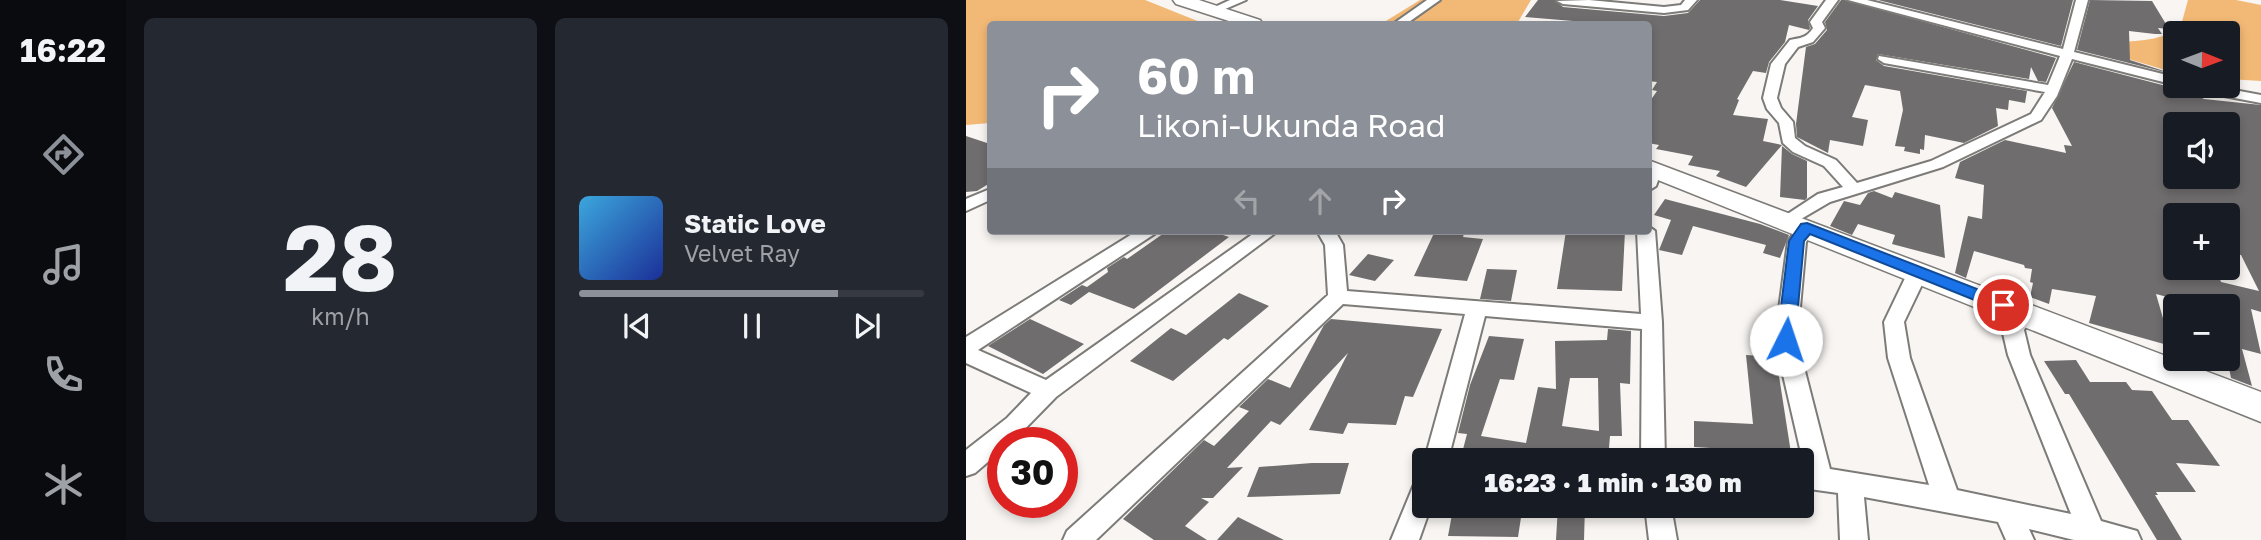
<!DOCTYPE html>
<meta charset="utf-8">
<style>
:root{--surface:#171b24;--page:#242831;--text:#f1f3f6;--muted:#9ea1a6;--line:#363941;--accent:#8c9099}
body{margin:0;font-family:"Golos Text",sans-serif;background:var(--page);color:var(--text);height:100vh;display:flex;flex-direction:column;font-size:26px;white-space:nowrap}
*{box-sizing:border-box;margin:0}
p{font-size:23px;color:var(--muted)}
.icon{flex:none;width:38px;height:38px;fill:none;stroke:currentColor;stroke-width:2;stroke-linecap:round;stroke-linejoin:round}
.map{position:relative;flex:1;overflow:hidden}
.sheet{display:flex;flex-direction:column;gap:18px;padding:18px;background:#0d0f14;width:840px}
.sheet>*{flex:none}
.guide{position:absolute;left:21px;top:21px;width:665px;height:214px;border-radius:7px;box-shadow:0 4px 10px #0003;background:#8c9099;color:#fff;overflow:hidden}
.needle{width:46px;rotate:91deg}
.tools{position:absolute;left:1197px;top:21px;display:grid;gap:14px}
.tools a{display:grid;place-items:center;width:77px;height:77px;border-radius:7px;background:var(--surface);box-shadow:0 4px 10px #0003;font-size:35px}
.speed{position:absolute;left:21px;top:427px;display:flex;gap:14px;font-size:35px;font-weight:700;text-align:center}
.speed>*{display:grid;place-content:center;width:91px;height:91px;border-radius:50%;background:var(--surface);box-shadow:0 4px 10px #0003;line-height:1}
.speed .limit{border:10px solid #d22;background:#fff;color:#111}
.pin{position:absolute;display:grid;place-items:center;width:60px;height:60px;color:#fff;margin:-30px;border:4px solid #fff;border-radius:50%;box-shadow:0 2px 7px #0007}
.me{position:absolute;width:77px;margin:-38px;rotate:4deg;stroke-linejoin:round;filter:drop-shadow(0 0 5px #0008)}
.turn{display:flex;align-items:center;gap:24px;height:147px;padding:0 35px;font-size:32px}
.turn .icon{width:91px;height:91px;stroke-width:2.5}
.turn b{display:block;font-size:49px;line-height:60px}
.lanes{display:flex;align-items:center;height:66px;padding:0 35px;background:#0003;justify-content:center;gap:35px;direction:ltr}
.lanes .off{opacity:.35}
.sheet .card{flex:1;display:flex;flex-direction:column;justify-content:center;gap:10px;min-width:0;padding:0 24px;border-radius:10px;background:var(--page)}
.sheet .dial{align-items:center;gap:0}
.dial b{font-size:91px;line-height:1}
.song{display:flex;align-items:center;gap:21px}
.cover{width:84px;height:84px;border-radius:10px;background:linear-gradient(135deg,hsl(200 70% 55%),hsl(230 70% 35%))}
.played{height:7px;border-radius:4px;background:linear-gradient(90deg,var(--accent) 75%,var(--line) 75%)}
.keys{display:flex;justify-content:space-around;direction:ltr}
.sheet .tiles{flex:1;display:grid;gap:18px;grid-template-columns:repeat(2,1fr)}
.trip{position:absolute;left:446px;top:448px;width:402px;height:70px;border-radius:7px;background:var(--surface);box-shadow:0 4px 10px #0003;font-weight:800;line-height:70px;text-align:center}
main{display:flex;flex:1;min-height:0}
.tabs{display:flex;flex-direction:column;width:126px;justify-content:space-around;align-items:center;background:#090b0e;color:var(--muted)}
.tabs .icon{width:49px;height:49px}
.tabs .active{color:var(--accent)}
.tabs b{font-size:32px;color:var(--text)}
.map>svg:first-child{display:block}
</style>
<main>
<nav class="tabs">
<b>16:22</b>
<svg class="icon active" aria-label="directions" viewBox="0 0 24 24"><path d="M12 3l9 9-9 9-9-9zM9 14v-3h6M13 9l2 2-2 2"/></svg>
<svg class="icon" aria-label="music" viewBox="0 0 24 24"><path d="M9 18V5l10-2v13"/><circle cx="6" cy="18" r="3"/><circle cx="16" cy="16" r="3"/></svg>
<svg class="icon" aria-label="phone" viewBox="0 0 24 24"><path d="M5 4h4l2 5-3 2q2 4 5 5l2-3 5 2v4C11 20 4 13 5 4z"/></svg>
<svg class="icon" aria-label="climate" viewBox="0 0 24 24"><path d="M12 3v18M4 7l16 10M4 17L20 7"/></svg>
</nav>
<section class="sheet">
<div class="tiles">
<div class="card dial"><b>28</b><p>km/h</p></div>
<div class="card">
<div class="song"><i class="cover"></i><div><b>Static Love</b><p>Velvet Ray</p></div></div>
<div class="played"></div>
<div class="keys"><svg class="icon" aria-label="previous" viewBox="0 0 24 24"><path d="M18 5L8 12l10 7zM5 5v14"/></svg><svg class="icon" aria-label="pause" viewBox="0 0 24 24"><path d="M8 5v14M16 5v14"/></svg><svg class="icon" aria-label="next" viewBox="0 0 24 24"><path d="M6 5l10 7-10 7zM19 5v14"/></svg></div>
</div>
</div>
</section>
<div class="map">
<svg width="1295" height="540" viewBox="0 0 1295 540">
<rect width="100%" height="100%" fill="#f8f5f2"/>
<path fill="#f2b875" d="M0 0H179L239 24H24V123L0 125Z
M454 0H565L552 22 559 24H415Z
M1222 0H1270L1295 5V81L1262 79V33H1209V73L1156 57 1141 42C1166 42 1192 41 1214 29Z"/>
<path fill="#706d6e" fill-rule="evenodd" d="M572 0H589L597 7 698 16 722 13 734 0H814L852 6 842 20 844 28 843 30 823 25 819 42 803 62 800 73 787 71 771 99 773 100 767 115 802 119 797 141 816 145 780 187 750 176 754 171 722 165 727 156 690 149 693 145 682 143V104L691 91 686 90 691 82 682 81V24H643L559 17Z
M875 0H879L1090 58 1080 82 1072 81 1065 67 1063 79 912 54 910 60 918 66 1061 91 1059 103 1043 100 1042 110 1030 108 1032 126 998 143 959 135 958 150 954 149V154L938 151 939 147 929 146 937 110 934 91 899 85 886 117 902 120 897 146 864 140 862 153 831 137 830 124 840 47 849 44 861 30 859 22Z
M912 0H1107L1095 46Z
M1124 0 1186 1 1203 29 1192 28 1196 34H1189L1163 31 1164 60 1207 74 1111 50Z
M1108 62 1208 88 1217 86 1238 99 1295 105V312L1285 309 1295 354 1276 349 1286 386 1265 378 1262 363V306H1235L1190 294 1205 346 1123 323 1130 296 1086 289 1083 304 1064 297 1067 283 1064 282 1066 269 1059 268 1058 265 1008 251 1000 278 989 273 1002 216 1016 219 1018 185 989 178 994 162 1039 140 1100 153 1098 145 1106 146 1086 108ZM1197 120 1262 124V177H1209V136ZM1209 215H1262V252L1275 255 1293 291 1255 282 1250 268H1207L1199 222 1209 224Z
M0 136 24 144V183L11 191 0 192Z
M816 146 826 154 841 161V198L839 200 814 197Z
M908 191 926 198 929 192 974 205 979 258 926 244 929 235 892 224 886 235 864 226 878 201 894 205 902 193Z
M699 199 794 224 823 235 814 258 797 253 800 245 727 226 716 255 693 250 705 220 688 215Z
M201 231H245L263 237 168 309 123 292 105 305 93 300 116 285 121 287 142 272 141 268 158 257 161 259Z
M469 231H499L497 237 517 239 501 281 448 276Z
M600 231H659L656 291 591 289Z
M402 254 428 260 409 281 383 275Z
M521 269 551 270 545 301 514 299Z
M273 293 303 306 262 340 258 338 207 381 164 361 205 328 220 335Z
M64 319 118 344 77 374 22 346Z
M365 319 476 329 447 397 439 396 430 425 382 423 377 434 343 430 382 353 314 425 305 421 261 468 277 467 247 498H235L243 502 219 526 241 540H188L157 519 238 440 248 446 283 411 273 407 302 379 324 388 358 325Z
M642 329 665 331 664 384 654 383 656 436H644L642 460H525L495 457 501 434 492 433 504 385 523 336 558 339 548 380 534 379 515 436 560 443 572 387 590 389 589 341 641 340ZM604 378H632L633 431 596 426Z
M780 355 810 357 825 453 728 447V421L787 424Z
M1110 360 1124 382H1160L1166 390 1186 391 1206 420H1222L1254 466 1210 463 1230 492H1190L1192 495H1189L1216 540H1191L1103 394H1099L1078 361Z
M346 463H383L374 494 281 497 293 467Z
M592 506H619L618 540H590Z
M487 509 556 511 552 537 482 536Z
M272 517 318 540H251Z"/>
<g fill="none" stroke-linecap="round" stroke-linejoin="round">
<defs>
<path id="minor" d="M264 0H280L250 13 240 11Z
M461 0H474L440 24H427Z
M623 0 698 7 715 5 719 0H731L722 10 698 13 597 4 591 1Z
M860 0H872L856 22 859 28 847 42 832 47 819 64 811 98 815 108 827 122 829 138 839 146 870 160 891 183 965 161 1065 114 1079 92 918 63 912 59 913 56 1082 85 1094 56 882 0H901L1097 49 1110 0H1122L1108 52 1209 77V85L1106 59 1091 96 1075 120 977 167 864 202 823 226 817 225 814 221 817 217 852 194 877 187 858 166 827 152 817 143 813 123 801 109 797 98 805 64 824 40C834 38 841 38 847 28L844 22Z
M1219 86H1247L1295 95V103L1226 90Z
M688 164 696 169 690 186 682 191V166Z
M24 189V200L0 211V199Z
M841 222 850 228 840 242 831 340 864 469 963 485 922 358 918 322 942 272 945 267H959L962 272 938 322 944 358 991 490 1105 514 1042 355 1036 329C1043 317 1050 303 1065 308L1068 313 1058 330 1064 355 1135 521 1171 531 1175 540H1108L1063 529 1068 540H1040L1032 522 898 497 902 540H874L872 493 836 488 838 466 809 340 822 241 835 224Z
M682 226 689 231 696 322 699 460H675L676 329 519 316 482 460 458 462 499 314 377 304 130 540H97L101 531 362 295 359 245 351 231H369L377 245 381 291 675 314 671 231H682Z
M171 231H193L12 350 80 380 291 231H312L90 397 45 443H37V449L9 473 0 476V450L41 418 65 393 0 363V337Z
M458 478V506H465L453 540H425L449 482Z
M679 506H705L711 540H683Z"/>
<path id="highway" d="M207 0H233L294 20 297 24H272L210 4Z
M682 160 1295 392V422L682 176Z"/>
</defs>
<use href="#minor" stroke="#7d7b78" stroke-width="4"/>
<use href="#highway" stroke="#7d7b78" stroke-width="3"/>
<use href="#minor" fill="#fff" fill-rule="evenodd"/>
<use href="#highway" fill="#fff" fill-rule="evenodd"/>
</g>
<path fill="#1a73e8" stroke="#114b97" stroke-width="2" d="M841 223 1042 301 1045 305 1037 311 1031 309 844 234 838 241 829 340 826 345H813L811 340 823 241 835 224Z"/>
</svg>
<div class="tools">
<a><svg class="needle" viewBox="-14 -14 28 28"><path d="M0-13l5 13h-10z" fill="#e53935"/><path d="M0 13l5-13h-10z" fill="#9ea1a6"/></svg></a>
<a><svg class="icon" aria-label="sound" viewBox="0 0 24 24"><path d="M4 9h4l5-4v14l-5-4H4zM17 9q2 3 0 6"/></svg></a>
<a>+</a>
<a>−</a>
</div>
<div class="speed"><div class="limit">30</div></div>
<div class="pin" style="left:1037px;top:305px;background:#d93025"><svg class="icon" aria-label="arrive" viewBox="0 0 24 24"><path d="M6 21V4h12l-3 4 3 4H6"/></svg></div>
<svg class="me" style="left:820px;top:340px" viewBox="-20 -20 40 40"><circle r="19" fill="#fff"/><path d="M0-13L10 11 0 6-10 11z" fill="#1a73e8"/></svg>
<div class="trip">16:23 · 1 min · 130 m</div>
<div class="guide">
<div class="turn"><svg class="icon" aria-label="right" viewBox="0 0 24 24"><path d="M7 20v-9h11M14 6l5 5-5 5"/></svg><div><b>60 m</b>Likoni-Ukunda Road</div></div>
<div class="lanes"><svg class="icon off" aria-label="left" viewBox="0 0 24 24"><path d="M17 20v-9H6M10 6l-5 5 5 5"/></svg><svg class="icon off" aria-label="ahead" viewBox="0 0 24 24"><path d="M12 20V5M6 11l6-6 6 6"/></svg><svg class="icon" aria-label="right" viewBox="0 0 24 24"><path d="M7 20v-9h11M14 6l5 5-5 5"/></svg></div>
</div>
</div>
</main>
